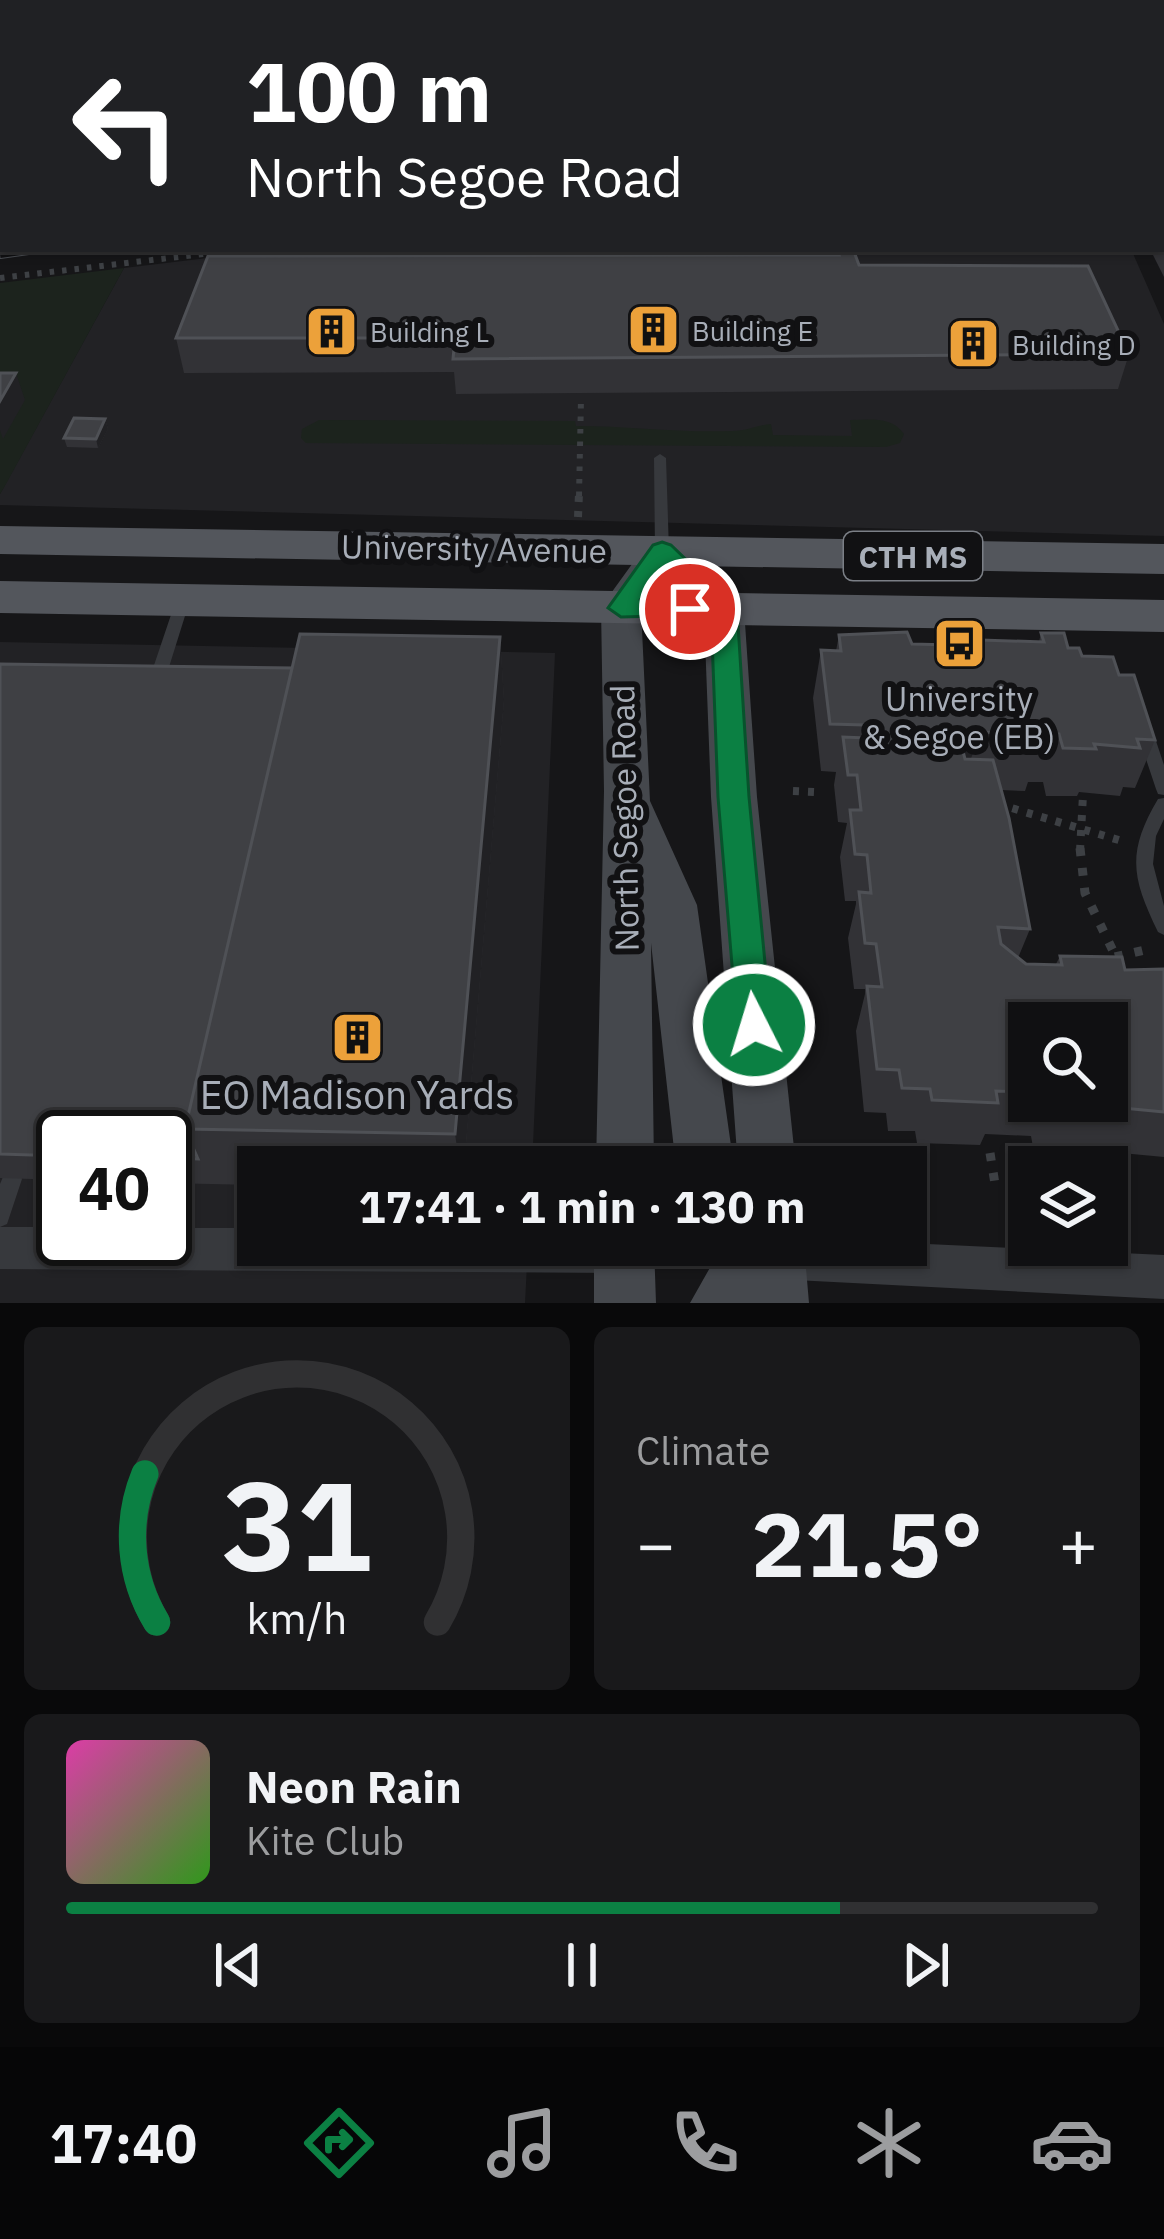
<!DOCTYPE html>
<meta charset="utf-8">
<style>
:root{--surface:#101012;--page:#19191b;--text:#f1f3f6;--muted:#9c9d9f;--line:#303032;--accent:#0b8043}
body{margin:0;font-family:"IBM Plex Sans",sans-serif;background:var(--page);color:var(--text);height:100vh;display:flex;flex-direction:column;font-size:45px;white-space:nowrap}
*{box-sizing:border-box;margin:0}
p{font-size:39px;color:var(--muted)}
.icon{flex:none;width:66px;height:66px;fill:none;stroke:currentColor;stroke-width:2;stroke-linecap:round;stroke-linejoin:round}
.map{position:relative;height:1303px;overflow:hidden}
.drawer{display:flex;flex-direction:column;gap:24px;padding:24px;background:#09090a;flex:1}
.drawer>*{flex:none}
.hud{position:absolute;left:0px;top:0px;width:1164px;height:252px;box-shadow:0 3px 9px #0004,0 0 0 3px var(--line);background:#202124;color:#fff;overflow:hidden}
.tools{position:absolute;left:1008px;top:1002px;display:grid;gap:24px}
.tools a{display:grid;place-items:center;width:120px;height:120px;border-radius:0px;background:var(--surface);box-shadow:0 3px 9px #0004,0 0 0 3px var(--line);font-size:60px}
.speed{position:absolute;left:36px;top:1110px;display:flex;gap:24px;font-size:60px;font-weight:700;text-align:center}
.speed>*{display:grid;place-content:center;width:156px;height:156px;border-radius:50%;background:var(--surface);box-shadow:0 3px 9px #0004,0 0 0 3px var(--line);line-height:1}
.speed .limit{border:6px solid #111;border-radius:18px;background:#fff;color:#111}
.pin{position:absolute;display:grid;place-items:center;width:102px;height:102px;color:#fff;margin:-51px;border:6px solid #fff;border-radius:50%;box-shadow:0 3px 12px #0007}
.me{position:absolute;width:132px;margin:-66px;rotate:355deg;stroke-linejoin:round;filter:drop-shadow(0 0 9px #0008)}
.turn{display:flex;align-items:center;gap:42px;height:252px;padding:0 48px;font-size:54px}
.turn .icon{width:156px;height:156px;stroke-width:2.5}
.turn b{display:block;font-size:84px;line-height:102px}
.big{font-size:90px;font-weight:700;line-height:1.1}
.drawer .tile{flex:1;display:flex;flex-direction:column;justify-content:center;gap:18px;min-width:0;padding:0 42px;border-radius:18px;background:var(--page)}
.drawer .dial{align-items:center;gap:0}
.dial svg{height:312px;overflow:visible;fill:none;stroke:var(--line);stroke-width:7;stroke-linecap:round;text-anchor:middle}
.dial text{fill:var(--text);stroke:none}
.song{display:flex;align-items:center;gap:36px}
.cover{width:144px;height:144px;border-radius:18px;background:linear-gradient(135deg,hsl(320 70% 55%),hsl(110 70% 35%))}
.played{height:12px;border-radius:6px;background:linear-gradient(90deg,var(--accent) 75%,var(--line) 75%)}
.keys{display:flex;justify-content:space-around;direction:ltr}
.heat{display:flex;justify-content:space-between;align-items:center;font-size:66px;direction:ltr}
.drawer .tiles{flex:1;display:grid;gap:24px;grid-template-columns:1fr 1fr}
.tile:last-child{grid-column:span 2}
.trip{position:absolute;left:237px;top:1146px;width:690px;height:120px;border-radius:0px;background:var(--surface);box-shadow:0 3px 9px #0004,0 0 0 3px var(--line);font-weight:700;line-height:120px;text-align:center}
.tab-bar{display:flex;height:192px;justify-content:space-around;align-items:center;background:#060607;color:var(--muted)}
.tab-bar .icon{width:84px;height:84px}
.tab-bar .active{color:var(--accent)}
.tab-bar b{font-size:54px;color:var(--text)}
.map>svg:first-child{display:block}
</style>
<div class="map">
<svg width="1164" height="1303" viewBox="0 0 1164 1303">
<rect width="100%" height="100%" fill="#161618"/>
<path fill="#222225" fill-rule="evenodd" d="M283 249H1131L1164 324V536L0 505V494L124 268Z
M0 642 555 653 532 1167H258V1245H528L525 1303H0ZM63 1137H165V1239H63Z"/>
<path fill="#1c231d" d="M0 0H1164V117L1161 3H3L0 242Z
M124 268 6 484 0 494V283Z
M319 420 575 421 576 426C628 426 680 433 733 431 746 431 758 425 771 424L773 435 852 436 850 420C870 420 891 416 904 434L900 443 886 447 306 443 301 438 302 429Z"/>
<g fill="none" stroke-linecap="round" stroke-linejoin="round">
<path stroke="#3d4044" stroke-width="4.5" stroke-dasharray="3 6" stroke-linecap="butt" d="M163 3 183 0"/>
<path stroke="#3d4044" stroke-width="6" stroke-dasharray="4.5 8" stroke-linecap="butt" d="M0 278 245 249
M579 496 581 399"/>
<path stroke="#3d4044" stroke-width="8" stroke-dasharray="6 9" stroke-linecap="butt" d="M578 517 579 493
M793 791 815 792
M998 804 1122 841
M1080 851 1083 795"/>
<path stroke="#3d4044" stroke-width="9" stroke-dasharray="8 12" stroke-linecap="butt" d="M1080 848 1085 893 1116 957
M1115 957 1153 948
M990 1153 996 1190
M1028 1156 1030 1167"/>
<path fill="#37393d" fill-rule="evenodd" d="M660 454 666 458 669 551 662 556 655 551 654 458Z
M183 595 190 600 164 683 156 689 151 687 148 683 176 600Z
M1146 729 1152 731 1154 735 1164 765V795L1158 794 1156 789 1138 735 1140 731Z
M1164 798V819L1156 836 1153 864 1164 906V935L1158 932C1132 878 1126 853 1158 799Z
M12 1169 19 1172 22 1179 7 1224 0 1227V1184L5 1172Z"/>
<path fill="#37393d" fill-rule="evenodd" d="M0 1227H63V1239H165V1228H258V1245H642L645 1252 639 1267 624 1273 0 1269Z
M906 1243 1164 1255V1299L775 1279 760 1273 754 1258 759 1245Z"/>
<path fill="#45484d" fill-rule="evenodd" d="M662 538 676 542 744 609 757 797 796 1167H738L711 797 704 613 665 576 641 608 650 801 697 905 734 1167H676L651 943 654 1167H596L604 791 601 607 648 542Z
M594 1245H654L656 1303H594Z
M738 1245H804L809 1303H690L716 1257Z"/>
<path fill="#53565c" fill-rule="evenodd" d="M0 526 1164 544V574L0 554Z
M0 581 1164 600V632L0 613Z"/>
<defs>
<path id="rail" d="M0 254 36 249"/>
</defs>
<use href="#rail" stroke="#4a4d52" stroke-width="10"/>
<use href="#rail" stroke="#111113" stroke-width="8" stroke-dasharray="21" stroke-linecap="butt"/>
</g>
<path fill="#323236" fill-rule="evenodd" d="M1161 129H1164V277L1150 249H1161Z
M744 249H858H853L859 265 1129 354 1118 389 456 394 454 372 184 373 176 338 745 255Z
M105 419 108 429 98 448 67 447 64 438Z
M1041 633 1119 675 1155 740 1135 788 1123 787 1120 796 1079 792 1077 796H1046L1043 782H1028L1025 791 1001 790 1030 929 1018 958 1026 964H1056L1060 956 1125 970 1164 969V1157L1100 1151 1093 1164H1063L1060 1148 1033 1147 1031 1136 985 1134 980 1145 917 1143 915 1131H888L886 1113 864 1112 856 1031 865 994V989H854L848 938 856 904V901H845L840 857 847 823 838 822 834 785 836 772 821 771 813 698 821 650 836 651 839 635 912 644 949 645 951 639 1039 642ZM1029 1023 1107 1101H1029Z
M500 637 504 700 464 1167H258V1185L165 1183V1137H63V1180L0 1178V664L292 668Z"/>
<path fill="#212124" d="M16 373 25 400 3 439 0 430V401Z
M105 419 108 429 98 448 96 439Z
M500 637 504 700 464 1167H460L455 1134Z
M979 732 965 779 962 747Z"/>
<path fill="#3f4044" stroke="#4f5156" stroke-width="3" d="M1161 129H1164V206L1161 200Z
M837 249H853L859 265 1088 266 1129 354 453 359 455 338H176L208 256 839 255Z
M0 373H16L0 401Z
M74 418 105 419 96 439 64 438Z
M907 632 912 644 952 645 951 639 1044 642 1041 633H1064L1068 648H1079L1082 656 1113 657 1119 675H1134L1155 740 1137 739 1140 748 1094 744 1096 749 1063 748 1059 734H1039L1042 743 1010 742 1008 733 979 732 962 747 965 759 993 760 1009 818 1030 929 998 927 1001 944 1026 964 1062 965 1060 956 1122 957 1125 970 1164 969V1112L1112 1107 1116 1122 1085 1121 1082 1106 1054 1105 1053 1101H1107V1023H1029V1092L996 1091 998 1103 932 1100 930 1089 902 1088 899 1070 877 1069 867 986 882 987 876 944 865 943 859 892 871 893 867 855 855 854 850 810H861L857 775H848L843 737 867 738 865 725 830 724 821 650 841 651 839 635Z
M300 634 500 637 455 1134 185 1129Z
M0 664 292 668 185 1129 198 1159 165 1158V1137H63V1156L0 1154Z"/>
<path fill="#0b8043" stroke="#07532c" stroke-width="3" d="M662 542 671 545 737 609 749 797 771 1025 766 1036 754 1041 742 1036 737 1025 718 797 711 612 664 567 641 599 699 602 703 609 699 615 621 617 608 608 653 545Z"/>
<defs>
<symbol id="building-square" viewBox="-11 -11 22 22"><rect x="-9" y="-9" width="18" height="18" rx="4" fill="#eca13a" stroke="#111113"/><path d="M-4-6H4V6H1V3H-1V6H-4ZM-2.5-4.3h1.7v1.8h-1.7ZM.8-4.3h1.7v1.8H.8ZM-2.5-1h1.7V.8h-1.7ZM.8-1h1.7V.8H.8Z" fill="#111"/></symbol>
<symbol id="bus-square" viewBox="-11 -11 22 22"><rect x="-9" y="-9" width="18" height="18" rx="4" fill="#eca13a" stroke="#111113"/><path d="M-5-6H5V4H4V6H2V4H-2V6H-4V4H-5ZM-3.5-4V0h7V-4ZM-3.5 1.2v1.5H-2V1.2ZM2 1.2v1.5H3.5V1.2Z" fill="#111"/></symbol>
</defs>
<g fill-rule="evenodd">
<use href="#building-square" x="624" y="300" width="59" height="59"/>
<use href="#building-square" x="302" y="302" width="59" height="59"/>
<use href="#building-square" x="944" y="314" width="59" height="59"/>
<use href="#bus-square" x="930" y="614" width="59" height="59"/>
<use href="#building-square" x="328" y="1008" width="59" height="59"/>
</g>
<g text-anchor="middle" dominant-baseline="central" stroke-width="12" stroke-linejoin="round" paint-order="stroke">
<g font-size="27" fill="#a8aeb8" stroke="#111113" text-anchor="start">
<text x="692" y="330">Building E</text>
<text x="370" y="331">Building L</text>
<text x="1012" y="344">Building D</text>
</g>
<rect fill="#111113" stroke="#7b7f86" stroke-width="3" x="844" y="532" width="138" height="48" rx="9"/>
<g font-size="30" font-weight="bold" fill="#a8aeb8">
<text x="913" y="556">CTH MS</text>
</g>
<g font-size="33" fill="#a8aeb8" stroke="#111113">
<text transform="translate(474 548) rotate(1)">University Avenue</text>
<text transform="translate(624 818) rotate(-91)">North Segoe Road</text>
</g>
<g font-size="33" fill="#a8aeb8" stroke="#111113">
<text x="959" y="698">University<tspan x="959" dy="38">&amp; Segoe (EB)</tspan></text>
</g>
<g font-size="39" fill="#a8aeb8" stroke="#111113">
<text x="357" y="1094">EO Madison Yards</text>
</g>
</g>
</svg>
<div class="tools">
<a><svg class="icon" aria-label="search" viewBox="0 0 24 24"><circle cx="10" cy="10" r="6"/><path d="M15 15l6 6"/></svg></a>
<a><svg class="icon" aria-label="layers" viewBox="0 0 24 24"><path d="M12 4l9 5-9 5-9-5zM3 14l9 5 9-5"/></svg></a>
</div>
<div class="speed"><div class="limit">40</div></div>
<div class="pin" style="left:690px;top:609px;background:#d93025"><svg class="icon" aria-label="arrive" viewBox="0 0 24 24"><path d="M6 21V4h12l-3 4 3 4H6"/></svg></div>
<svg class="me" style="left:754px;top:1025px" viewBox="-20 -20 40 40"><circle r="17" fill="#0b8043" stroke="#fff" stroke-width="3"/><path d="M0-11L8 9 0 5-8 9z" fill="#fff"/></svg>
<div class="trip">17:41 · 1 min · 130 m</div>
<div class="hud">
<div class="turn"><svg class="icon" aria-label="left" viewBox="0 0 24 24"><path d="M17 20v-9H6M10 6l-5 5 5 5"/></svg><div><b>100 m</b>North Segoe Road</div></div>
</div>
</div>
<section class="drawer">
<div class="tiles">
<div class="tile dial"><svg viewBox="0 0 100 80">
<path d="M14 69A42 42 0 1 1 86 69"/>
<path d="M14 69A42 42 0 0 1 11 31" stroke="#0b8043"/>
<text x="50" y="56" font-size="32" font-weight="700">31</text>
<text x="50" y="72" font-size="11">km/h</text>
</svg></div>
<div class="tile"><p>Climate</p>
<div class="heat"><a>−</a><b class="big">21.5°</b><a>+</a></div>
</div>
<div class="tile">
<div class="song"><i class="cover"></i><div><b>Neon Rain</b><p>Kite Club</p></div></div>
<div class="played"></div>
<div class="keys"><svg class="icon" aria-label="previous" viewBox="0 0 24 24"><path d="M18 5L8 12l10 7zM5 5v14"/></svg><svg class="icon" aria-label="pause" viewBox="0 0 24 24"><path d="M8 5v14M16 5v14"/></svg><svg class="icon" aria-label="next" viewBox="0 0 24 24"><path d="M6 5l10 7-10 7zM19 5v14"/></svg></div>
</div>
</div>
</section>
<nav class="tab-bar">
<b>17:40</b>
<svg class="icon active" aria-label="directions" viewBox="0 0 24 24"><path d="M12 3l9 9-9 9-9-9zM9 14v-3h6M13 9l2 2-2 2"/></svg>
<svg class="icon" aria-label="music" viewBox="0 0 24 24"><path d="M9 18V5l10-2v13"/><circle cx="6" cy="18" r="3"/><circle cx="16" cy="16" r="3"/></svg>
<svg class="icon" aria-label="phone" viewBox="0 0 24 24"><path d="M5 4h4l2 5-3 2q2 4 5 5l2-3 5 2v4C11 20 4 13 5 4z"/></svg>
<svg class="icon" aria-label="climate" viewBox="0 0 24 24"><path d="M12 3v18M4 7l16 10M4 17L20 7"/></svg>
<svg class="icon" aria-label="car" viewBox="0 0 24 24"><path d="M5 17H2v-5l4-1 3-4h7l3 4 3 1v5h-3M9 17h6M6 11h13"/><circle cx="7" cy="17" r="2"/><circle cx="17" cy="17" r="2"/></svg>
</nav>
